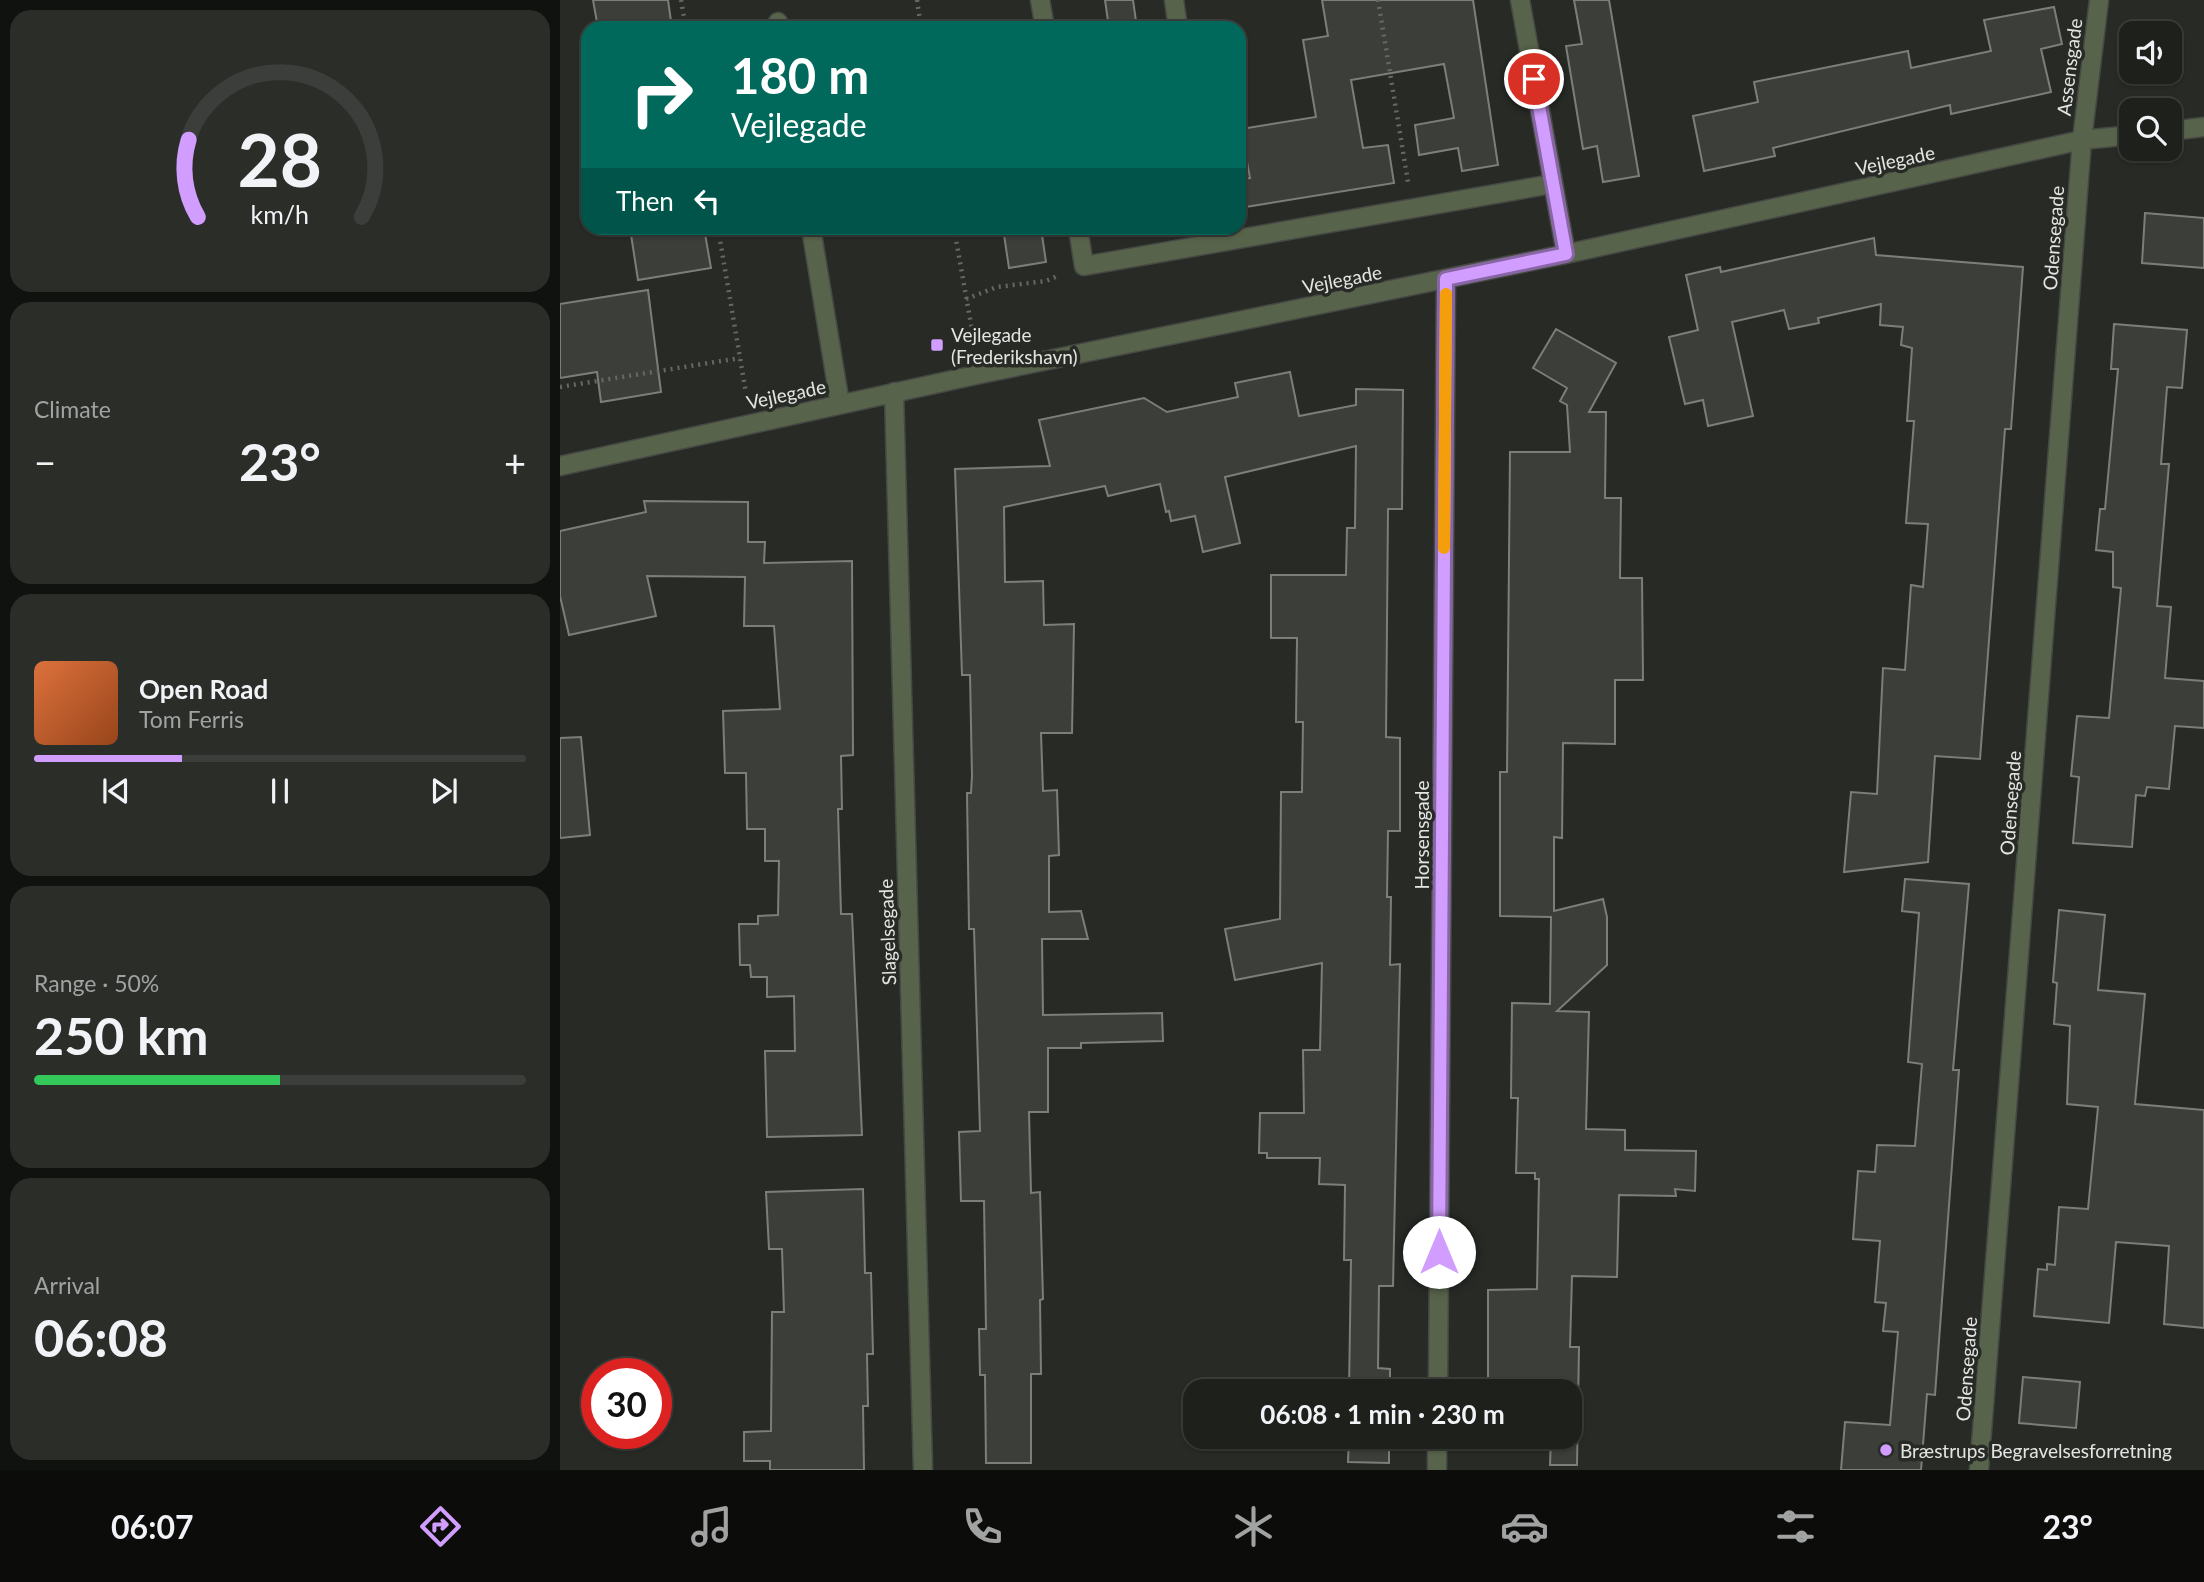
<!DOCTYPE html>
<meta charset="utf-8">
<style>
:root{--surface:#1e201c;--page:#2b2d29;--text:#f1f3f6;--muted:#a1a3a3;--line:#3c3e3b;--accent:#d19dfe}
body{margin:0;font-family:Lato,sans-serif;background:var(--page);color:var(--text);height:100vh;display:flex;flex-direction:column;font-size:26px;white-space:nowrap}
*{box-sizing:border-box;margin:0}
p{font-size:23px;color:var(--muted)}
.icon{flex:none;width:38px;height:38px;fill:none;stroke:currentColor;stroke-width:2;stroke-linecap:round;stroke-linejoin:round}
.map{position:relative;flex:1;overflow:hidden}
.side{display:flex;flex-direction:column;gap:10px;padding:10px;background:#10120f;width:560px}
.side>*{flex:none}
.banner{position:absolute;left:21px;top:21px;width:665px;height:214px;border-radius:21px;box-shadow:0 2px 5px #0004,0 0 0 2px var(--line);background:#00695c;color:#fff;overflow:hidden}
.buttons{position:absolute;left:1559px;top:21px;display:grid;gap:14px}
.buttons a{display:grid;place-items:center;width:63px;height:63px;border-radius:14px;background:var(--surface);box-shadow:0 2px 5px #0004,0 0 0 2px var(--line);font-size:35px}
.speed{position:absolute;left:21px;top:1358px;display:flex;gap:14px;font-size:35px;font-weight:700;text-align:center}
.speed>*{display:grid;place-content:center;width:91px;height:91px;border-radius:50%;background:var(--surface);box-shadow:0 2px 5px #0004,0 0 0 2px var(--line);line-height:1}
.speed .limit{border:10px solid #d22;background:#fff;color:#111}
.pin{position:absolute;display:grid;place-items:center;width:60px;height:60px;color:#fff;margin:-30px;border:4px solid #fff;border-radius:50%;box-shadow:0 2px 7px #0007}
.me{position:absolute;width:77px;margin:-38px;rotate:0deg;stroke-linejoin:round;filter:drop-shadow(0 0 5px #0008)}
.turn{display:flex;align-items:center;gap:24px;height:147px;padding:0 35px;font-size:32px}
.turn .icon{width:91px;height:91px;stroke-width:2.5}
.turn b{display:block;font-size:49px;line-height:60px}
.then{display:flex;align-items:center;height:66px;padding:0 35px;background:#0003;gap:14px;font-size:26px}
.big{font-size:52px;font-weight:700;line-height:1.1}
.side .widget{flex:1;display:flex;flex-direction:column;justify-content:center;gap:10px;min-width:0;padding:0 24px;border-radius:21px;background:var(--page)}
.side .dial{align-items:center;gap:0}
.dial svg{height:182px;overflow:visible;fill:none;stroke:var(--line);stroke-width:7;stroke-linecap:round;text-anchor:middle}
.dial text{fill:var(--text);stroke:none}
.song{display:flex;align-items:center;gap:21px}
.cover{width:84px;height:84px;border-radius:10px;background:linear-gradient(135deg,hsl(20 70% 55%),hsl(20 70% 35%))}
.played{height:7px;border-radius:4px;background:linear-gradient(90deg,var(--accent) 30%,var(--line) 30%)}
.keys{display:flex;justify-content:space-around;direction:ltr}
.heat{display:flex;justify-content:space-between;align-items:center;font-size:38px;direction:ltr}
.charge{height:10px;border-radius:5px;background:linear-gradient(90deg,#34c759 50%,var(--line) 0)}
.trip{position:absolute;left:623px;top:1379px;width:399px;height:70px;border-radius:21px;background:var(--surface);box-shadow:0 2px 5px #0004,0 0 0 2px var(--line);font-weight:700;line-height:70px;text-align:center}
.tab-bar{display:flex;height:112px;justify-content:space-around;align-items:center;background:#0c0d0b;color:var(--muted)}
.tab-bar .icon{width:49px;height:49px}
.tab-bar .on{color:var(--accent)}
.tab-bar b{font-size:32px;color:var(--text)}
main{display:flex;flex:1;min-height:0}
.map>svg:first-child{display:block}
</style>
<main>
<section class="side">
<div class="widget dial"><svg viewBox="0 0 100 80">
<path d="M14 69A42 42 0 1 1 86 69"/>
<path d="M14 69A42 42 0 0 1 10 35" stroke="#d19dfe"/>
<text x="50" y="56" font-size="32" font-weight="700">28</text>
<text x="50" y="72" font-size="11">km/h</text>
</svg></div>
<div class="widget"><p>Climate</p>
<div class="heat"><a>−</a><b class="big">23°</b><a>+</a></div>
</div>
<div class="widget">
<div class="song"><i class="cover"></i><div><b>Open Road</b><p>Tom Ferris</p></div></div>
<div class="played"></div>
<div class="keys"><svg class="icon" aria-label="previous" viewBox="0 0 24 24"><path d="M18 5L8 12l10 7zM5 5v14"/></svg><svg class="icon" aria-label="pause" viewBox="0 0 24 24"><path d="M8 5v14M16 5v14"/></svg><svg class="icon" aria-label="next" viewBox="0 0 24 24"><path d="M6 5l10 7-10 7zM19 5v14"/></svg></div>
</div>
<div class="widget"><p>Range · 50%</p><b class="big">250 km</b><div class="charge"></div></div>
<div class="widget"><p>Arrival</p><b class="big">06:08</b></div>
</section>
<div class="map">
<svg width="1644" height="1470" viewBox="0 0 1644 1470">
<rect width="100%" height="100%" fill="#282a26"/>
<path fill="#3c3e39" stroke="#7c7e79" stroke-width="2" d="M33 0H108L112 28H38Z
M545 0H573L577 28H549Z
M762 0H913L938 165 902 171 898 148 859 155 855 125 894 118 884 64 791 80 803 148 828 145 834 183 679 208V179L690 178 681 129 756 117 743 40 768 36Z
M1014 0H1049L1079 176 1043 182 1037 146 1023 149 1006 46 1022 44Z
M1494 7 1502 44 1481 49 1491 92 1391 114 1390 105 1213 148 1215 156 1144 171 1133 116 1198 102 1194 82 1348 51 1351 68 1431 51 1424 20Z
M1585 213 1644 218V268L1582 263Z
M70 228H144L151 268 78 280Z
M443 228H481L486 262 449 268Z
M1314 238 1316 255 1463 267 1451 429H1445L1420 759 1375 756 1368 862 1284 872 1291 792 1317 794 1323 668 1345 670 1351 585 1363 587 1368 524 1346 523 1354 421H1347L1352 348 1341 345 1343 327 1320 325 1321 304 1258 318 1259 323 1229 329 1224 310 1172 322 1193 416 1148 426 1143 400 1125 404 1109 337 1138 330 1126 275 1160 267 1161 272Z
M88 290 101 392 41 402 37 372 0 378V304Z
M1554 324 1627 330 1622 388 1607 387 1601 464H1609L1597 606 1611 607 1605 678 1644 681V728L1615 726 1609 789 1587 787 1585 796 1576 795 1572 847 1513 843 1519 777 1511 776 1517 716 1549 718 1561 588 1553 587V552L1536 550 1540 509H1545L1558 369H1551Z
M996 329 1056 363 1029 412H1046L1045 498H1061L1060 578H1082L1083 680H1055V744L1003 743 1002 838 994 837V911L1043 899 1047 917V965L997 1011 1029 1012 1026 1129 1065 1130V1150L1136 1151 1135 1191 1115 1189 1116 1196 1059 1195 1057 1277 1012 1276 1010 1347H1019L1017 1465H990L991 1437H1010V1391H928V1290L977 1289 979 1179H975V1173H956L958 1098H951L952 1003 990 1004 991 917 940 916V772H947L950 452H1010L1007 405 1000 401 1007 388 973 368Z
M730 372 739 416 796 405V389L843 390 842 509H828L826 737 840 738V831H828L827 897H831L830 965 840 964 833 1286H819L818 1368 830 1369V1391H789L791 1260H784L785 1185 759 1184 760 1158H707V1153H699L700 1113H744L743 1050H760L762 963 675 980 665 929 720 919 721 792H742L743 722H736L737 638H711V575H786L787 528H795L796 446 665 477 680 543 643 552 635 516 611 521 609 511 606 512 600 484 548 496 545 486 444 507 445 582 483 581 484 625 514 624 512 733H481L483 791 497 790 499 855 489 856V912L521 911 528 939H482L483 1015 602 1013 603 1041 521 1043V1048H488V1112H469L471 1193 480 1192 483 1299 480 1300 481 1374H471V1463H426L425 1375H420L419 1329H426L424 1201H401L399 1132 420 1131 414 929H409L407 793H411L412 776 410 675H402L395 469 490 466 479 420 584 398 607 412 678 397 675 383Z
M84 501 188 502V542H205L204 563 292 561 293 755 281 756 282 809H278L281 914H292L302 1135 207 1137 205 1051H235L234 996 207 997V977H191L190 965H180L179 924H198V916L218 915 219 861H205V829H187L186 773H165L163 711 220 709 214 626H184L185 577 87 576 96 616 9 635 0 596V531L86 512Z
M21 737 30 835 0 838V738Z
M1345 879 1409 884 1393 1070H1399L1375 1395 1367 1394 1361 1470H1281L1285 1422 1330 1425 1338 1332 1323 1331 1326 1303 1315 1302 1320 1241 1293 1239 1298 1171 1315 1172 1317 1145 1355 1146 1362 1064 1348 1062 1359 913 1342 911Z
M1499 910 1545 915 1538 990 1585 994 1575 1104 1644 1110V1328L1604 1324 1609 1246 1556 1242 1549 1323 1474 1316 1478 1269 1487 1270V1264L1495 1265 1499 1207 1528 1209 1538 1107 1507 1104 1510 1026 1494 1024 1497 983 1493 982Z
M303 1189 305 1273H311L313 1354H307L308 1406H303L304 1470H210V1461H184V1432L211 1431 212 1312H224L222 1249H209L206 1192Z
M1463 1377 1520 1382 1516 1428 1459 1423Z
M789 1437H829V1463L788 1462Z"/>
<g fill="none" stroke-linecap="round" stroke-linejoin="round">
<defs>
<path id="service" d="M480 0 485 28
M614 0 618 28
M218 22 219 28
M251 228 280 404
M518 228 524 266 992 184"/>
<path id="minor" d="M960 0 1006 254
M1610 131 1644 127
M334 392 363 1470
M0 466 420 374 1006 254 1522 140 1572 135
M878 1391 886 279
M877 1470V1437
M1419 1470 1522 140 1539 0"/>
</defs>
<use href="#service" stroke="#464844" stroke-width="21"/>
<use href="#minor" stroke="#464844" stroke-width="21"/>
<path stroke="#666864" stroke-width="4.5" stroke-dasharray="2 5" stroke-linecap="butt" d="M121 0 126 28
M357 0 361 28
M818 0 848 182
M158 228 187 399
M394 228 415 347
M406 299 437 287 486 281 500 275
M0 387 180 358"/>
<use href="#service" stroke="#57634a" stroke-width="18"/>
<use href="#minor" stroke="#57634a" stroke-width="18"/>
</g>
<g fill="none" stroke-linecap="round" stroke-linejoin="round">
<defs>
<path id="route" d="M879 1252 886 279 1006 254 974 79"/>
</defs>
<use href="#route" stroke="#8866a5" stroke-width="18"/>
<use href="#route" stroke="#d19dfe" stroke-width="12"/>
<path stroke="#f59e0b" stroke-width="12" d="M884 548 886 294"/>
</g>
<g fill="#d19dfe" stroke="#282a26" stroke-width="2.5">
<rect x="370" y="338" width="14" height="14" rx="3.5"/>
<circle cx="1326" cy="1450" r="7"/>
</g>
<g text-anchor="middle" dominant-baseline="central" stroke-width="7" stroke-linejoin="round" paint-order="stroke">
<g font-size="19" fill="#e3e5e2" stroke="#282a26">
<text transform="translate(1509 67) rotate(-83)">Assensgade</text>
<text transform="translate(1335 160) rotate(-12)">Vejlegade</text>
<text transform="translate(1493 238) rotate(-86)">Odensegade</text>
<text transform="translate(782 279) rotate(-11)">Vejlegade</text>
<text transform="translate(226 394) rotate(-12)">Vejlegade</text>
<text transform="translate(1450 803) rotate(-86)">Odensegade</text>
<text transform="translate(861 835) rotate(-90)">Horsensgade</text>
<text transform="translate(327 932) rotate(-92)">Slagelsegade</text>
<text transform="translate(1406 1369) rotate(-86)">Odensegade</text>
</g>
<g font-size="19" fill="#e3e5e2" stroke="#282a26" text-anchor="start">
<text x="391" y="334">Vejlegade<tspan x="391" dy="22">(Frederikshavn)</tspan></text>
<text x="1340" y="1450">Bræstrups Begravelsesforretning</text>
</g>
</g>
</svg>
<div class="buttons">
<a><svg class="icon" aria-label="sound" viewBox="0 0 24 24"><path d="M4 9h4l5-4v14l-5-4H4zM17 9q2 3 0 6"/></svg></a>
<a><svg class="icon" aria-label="search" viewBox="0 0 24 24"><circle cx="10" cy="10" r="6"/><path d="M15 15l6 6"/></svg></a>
</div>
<div class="speed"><div class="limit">30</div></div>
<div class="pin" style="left:974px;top:79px;background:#d93025"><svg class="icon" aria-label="arrive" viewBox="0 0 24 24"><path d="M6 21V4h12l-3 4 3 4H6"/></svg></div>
<svg class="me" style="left:879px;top:1252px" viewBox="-20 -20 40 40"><circle r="19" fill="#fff"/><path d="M0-13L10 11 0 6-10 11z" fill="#d19dfe"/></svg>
<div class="trip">06:08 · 1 min · 230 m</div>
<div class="banner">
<div class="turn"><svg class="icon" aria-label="right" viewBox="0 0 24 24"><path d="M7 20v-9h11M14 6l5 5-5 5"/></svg><div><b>180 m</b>Vejlegade</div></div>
<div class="then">Then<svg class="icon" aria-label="left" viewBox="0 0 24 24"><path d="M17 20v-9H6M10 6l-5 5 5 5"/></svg></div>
</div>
</div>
</main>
<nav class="tab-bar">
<b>06:07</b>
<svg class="icon on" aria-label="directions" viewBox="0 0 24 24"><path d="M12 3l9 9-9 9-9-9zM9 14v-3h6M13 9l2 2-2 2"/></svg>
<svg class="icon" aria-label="music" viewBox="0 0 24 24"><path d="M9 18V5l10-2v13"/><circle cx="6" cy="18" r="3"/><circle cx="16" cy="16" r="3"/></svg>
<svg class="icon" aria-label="phone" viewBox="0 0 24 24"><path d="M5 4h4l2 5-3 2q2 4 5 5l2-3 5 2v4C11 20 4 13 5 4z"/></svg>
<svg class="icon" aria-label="climate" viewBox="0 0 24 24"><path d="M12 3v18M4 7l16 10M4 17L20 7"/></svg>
<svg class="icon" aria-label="car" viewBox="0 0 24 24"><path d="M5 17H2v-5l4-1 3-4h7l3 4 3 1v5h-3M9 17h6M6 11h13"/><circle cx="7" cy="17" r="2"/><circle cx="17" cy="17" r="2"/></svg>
<svg class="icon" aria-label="filters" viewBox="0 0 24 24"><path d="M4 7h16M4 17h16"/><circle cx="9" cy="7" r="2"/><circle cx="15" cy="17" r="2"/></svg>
<b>23°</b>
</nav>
